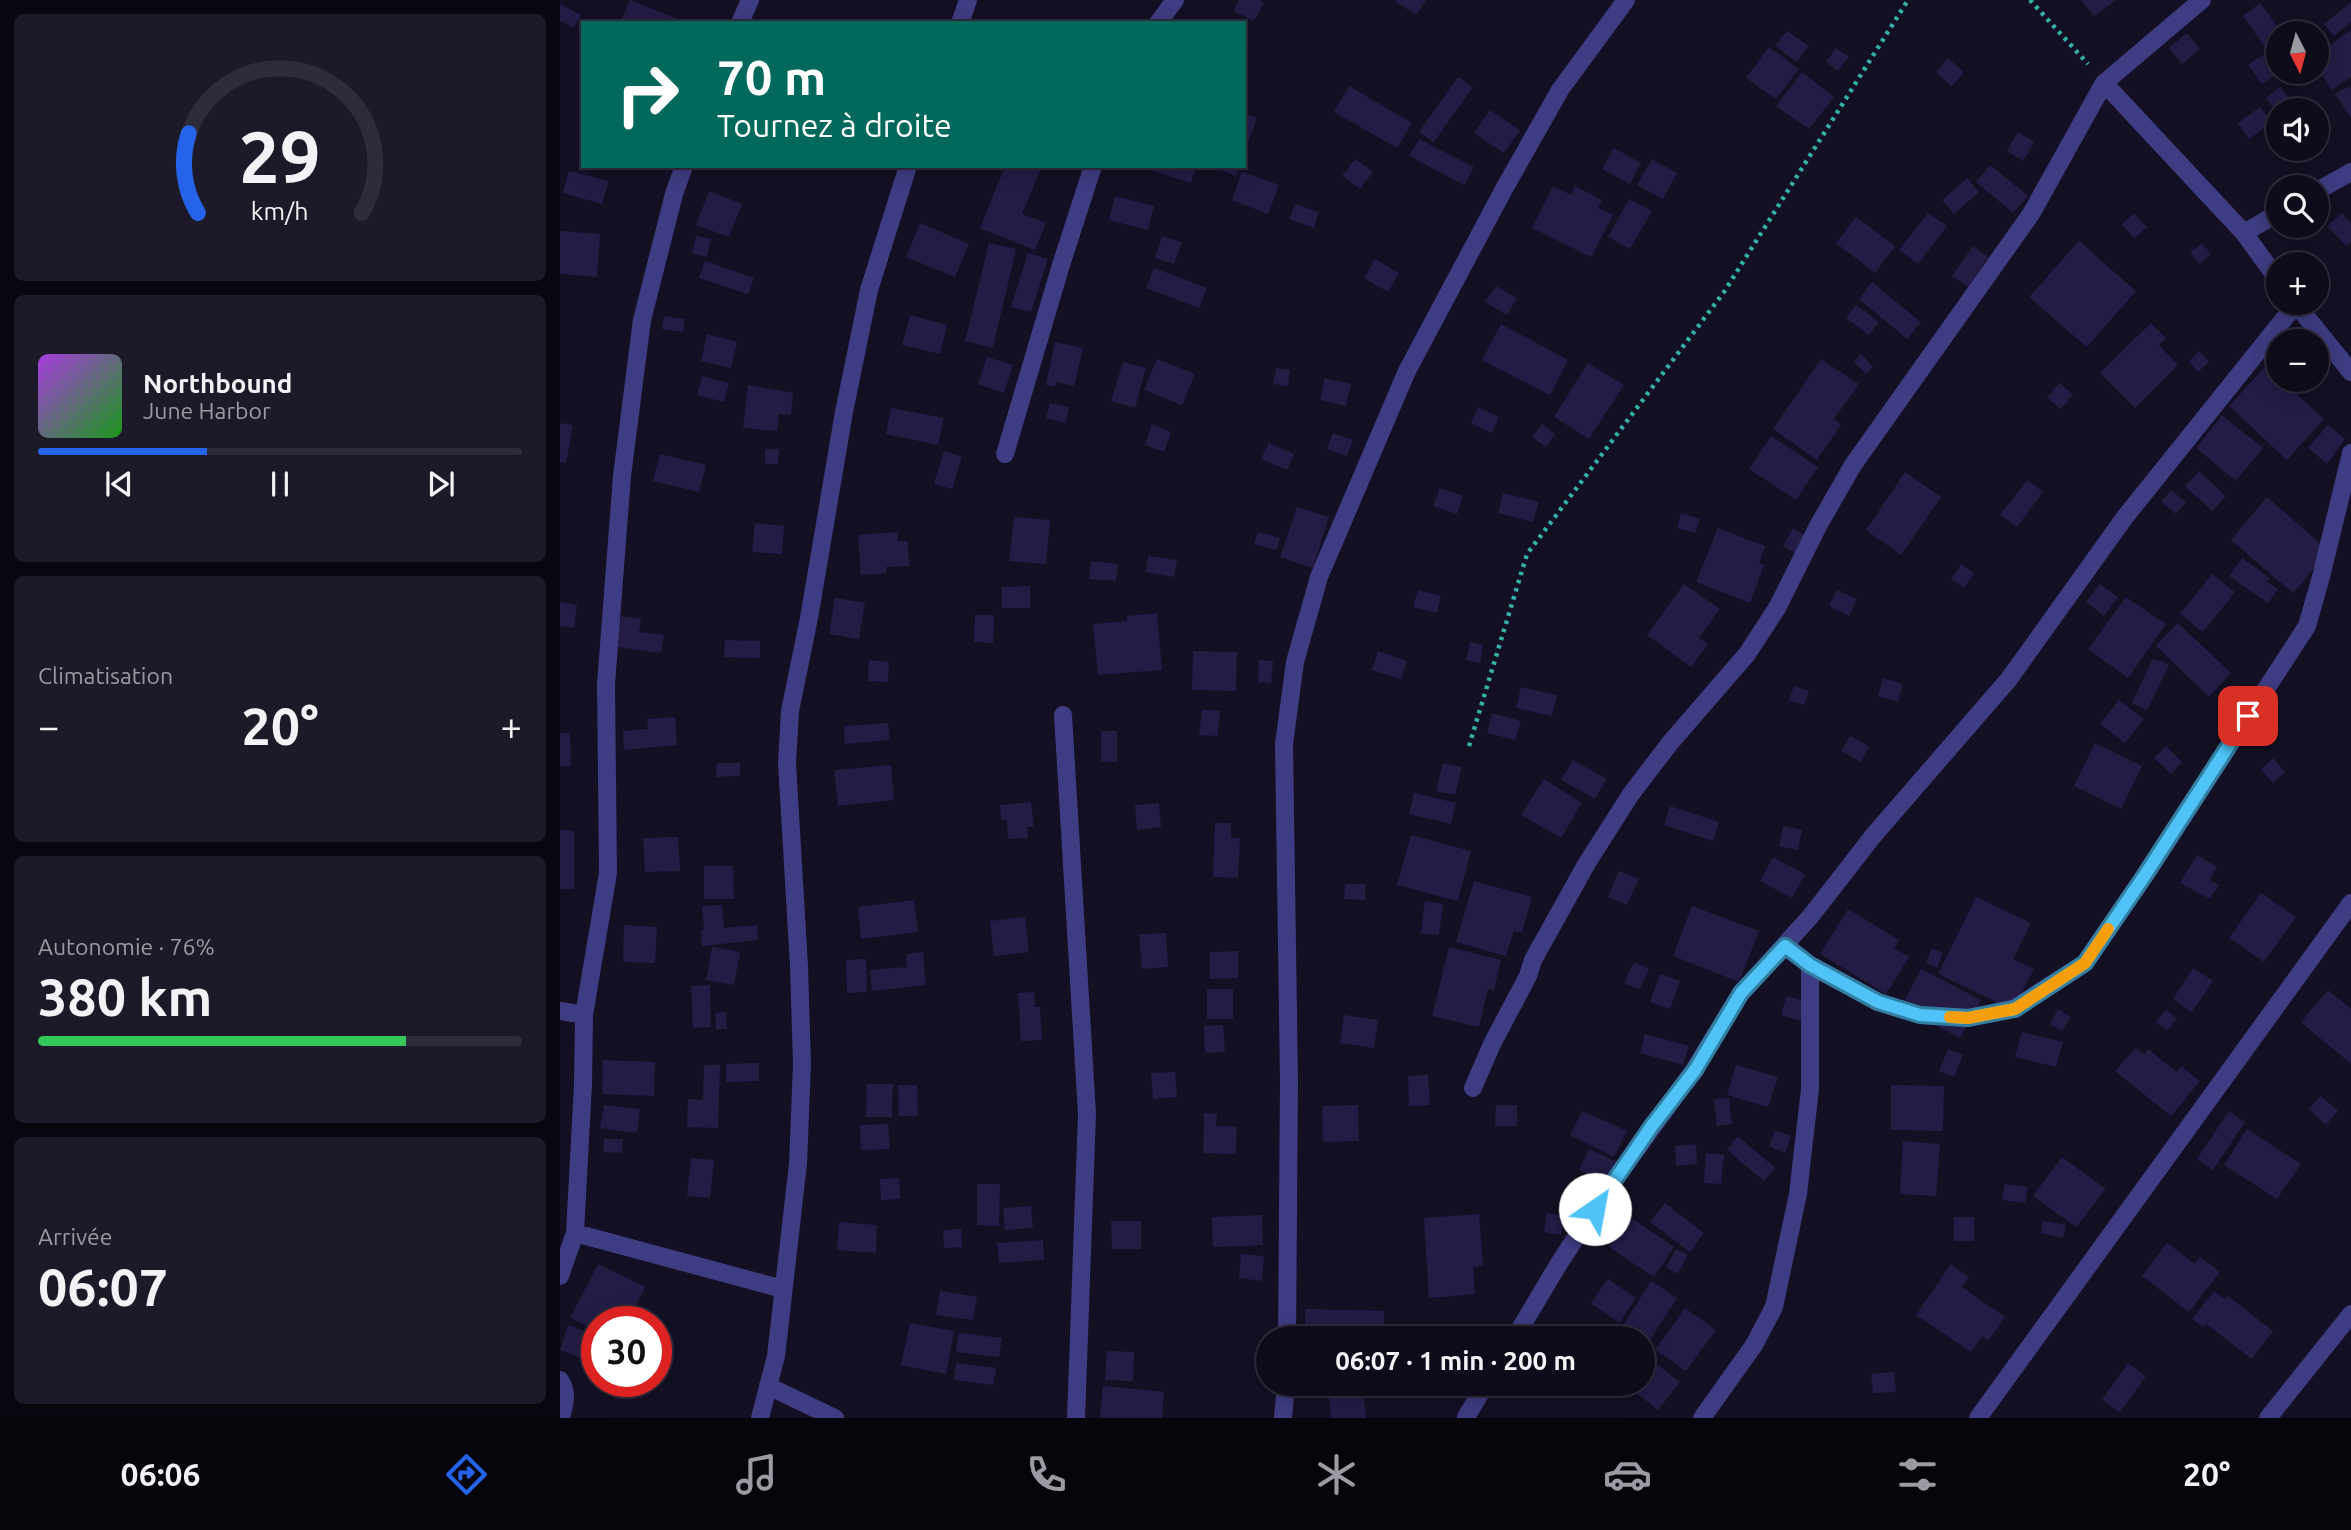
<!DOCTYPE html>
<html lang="fr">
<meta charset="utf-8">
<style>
:root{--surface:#0e0c1b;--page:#1c1a28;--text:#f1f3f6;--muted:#9b9ba3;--line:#2e2c3a;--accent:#2563eb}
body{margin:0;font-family:Ubuntu,sans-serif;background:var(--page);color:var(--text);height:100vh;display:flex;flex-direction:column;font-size:26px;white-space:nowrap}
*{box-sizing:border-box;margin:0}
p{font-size:23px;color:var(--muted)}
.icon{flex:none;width:38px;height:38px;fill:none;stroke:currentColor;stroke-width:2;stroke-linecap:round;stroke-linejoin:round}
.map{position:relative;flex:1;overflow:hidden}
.panel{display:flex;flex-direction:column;gap:14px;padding:14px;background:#08070f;width:560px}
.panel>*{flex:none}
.top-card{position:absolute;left:21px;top:21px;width:665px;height:147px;border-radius:0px;box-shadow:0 4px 18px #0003,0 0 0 2px var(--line);background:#00695c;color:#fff;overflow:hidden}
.needle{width:46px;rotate:174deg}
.tools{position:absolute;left:1706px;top:21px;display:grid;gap:14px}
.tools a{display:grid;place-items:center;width:63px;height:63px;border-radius:50%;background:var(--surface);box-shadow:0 4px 18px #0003,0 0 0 2px var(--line);font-size:35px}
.speed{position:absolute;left:21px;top:1306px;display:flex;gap:14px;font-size:35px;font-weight:700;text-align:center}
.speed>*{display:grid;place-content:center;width:91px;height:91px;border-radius:50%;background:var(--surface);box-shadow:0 4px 18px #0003,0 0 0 2px var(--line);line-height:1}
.speed .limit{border:10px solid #d22;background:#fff;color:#111}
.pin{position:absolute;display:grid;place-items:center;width:60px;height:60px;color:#fff;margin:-30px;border-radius:14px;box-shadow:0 4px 10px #0006}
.me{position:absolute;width:77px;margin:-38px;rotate:33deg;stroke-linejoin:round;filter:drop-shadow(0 0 5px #0008)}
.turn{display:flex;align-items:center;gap:24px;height:147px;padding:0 21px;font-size:32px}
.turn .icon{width:91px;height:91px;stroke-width:2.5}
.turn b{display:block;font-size:49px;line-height:60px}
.big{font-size:52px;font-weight:600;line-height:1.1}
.panel .tile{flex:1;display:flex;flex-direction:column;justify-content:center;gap:10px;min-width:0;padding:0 24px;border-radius:10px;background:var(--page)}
.panel .dial{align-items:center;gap:0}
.dial svg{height:182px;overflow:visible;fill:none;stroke:var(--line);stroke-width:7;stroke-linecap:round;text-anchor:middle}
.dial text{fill:var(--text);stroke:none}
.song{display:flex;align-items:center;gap:21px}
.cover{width:84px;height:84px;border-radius:10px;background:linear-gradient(135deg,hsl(280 70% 55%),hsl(120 70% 35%))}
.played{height:7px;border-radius:4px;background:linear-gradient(90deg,var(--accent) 35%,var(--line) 35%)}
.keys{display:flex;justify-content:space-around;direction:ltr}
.heat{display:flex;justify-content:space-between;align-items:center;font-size:38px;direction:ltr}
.charge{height:10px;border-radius:5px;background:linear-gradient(90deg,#34c759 76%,var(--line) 0)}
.trip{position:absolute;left:696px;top:1326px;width:399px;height:70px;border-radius:35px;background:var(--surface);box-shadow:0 4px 18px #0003,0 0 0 2px var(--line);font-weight:600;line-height:70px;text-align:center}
.dock{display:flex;height:112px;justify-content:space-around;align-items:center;background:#06050b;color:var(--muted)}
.dock .icon{width:49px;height:49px}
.dock .current{color:var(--accent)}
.dock b{font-size:32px;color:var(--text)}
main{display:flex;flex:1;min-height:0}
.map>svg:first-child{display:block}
</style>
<main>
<section class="panel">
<div class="tile dial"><svg viewBox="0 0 100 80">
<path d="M14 69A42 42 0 1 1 86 69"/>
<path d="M14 69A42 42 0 0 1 10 34" stroke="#2563eb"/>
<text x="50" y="56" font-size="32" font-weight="700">29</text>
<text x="50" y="72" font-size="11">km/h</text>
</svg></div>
<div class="tile">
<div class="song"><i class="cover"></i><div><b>Northbound</b><p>June Harbor</p></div></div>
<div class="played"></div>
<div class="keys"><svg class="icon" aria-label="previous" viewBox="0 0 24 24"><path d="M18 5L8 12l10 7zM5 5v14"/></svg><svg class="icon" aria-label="pause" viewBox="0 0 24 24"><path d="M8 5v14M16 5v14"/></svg><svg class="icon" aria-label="next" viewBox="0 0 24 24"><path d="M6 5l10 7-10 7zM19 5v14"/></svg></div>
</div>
<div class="tile"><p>Climatisation</p>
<div class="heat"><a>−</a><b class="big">20°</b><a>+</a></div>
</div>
<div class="tile"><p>Autonomie · 76%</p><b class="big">380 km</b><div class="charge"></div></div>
<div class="tile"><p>Arrivée</p><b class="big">06:07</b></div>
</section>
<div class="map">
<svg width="1791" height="1418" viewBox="0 0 1791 1418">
<rect width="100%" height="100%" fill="#131024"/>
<path fill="#241c45" d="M70 0 128 23H60Z
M679 0H699L704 3 694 21 674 11Z
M837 0H866L856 15 836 2Z
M1521 0H1556L1534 16Z
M1791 2V22L1774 36 1764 24Z
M1700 3 1722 33H1718V36L1704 46 1683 16Z
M0 4 21 15 14 28 0 21Z
M1791 30V77L1772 90 1757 69V55Z
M1227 31 1249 46 1237 62 1215 46Z
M1627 33 1640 49 1622 64 1609 48Z
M1718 45V73L1702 84 1688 65Z
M1209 47 1239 69 1216 99 1186 78Z
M1276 48 1289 57 1278 71 1266 62Z
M1388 58 1404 72 1392 86 1376 72Z
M1242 72 1274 97 1249 129 1216 106Z
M898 77 913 87 874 142 859 132Z
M789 86 852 123 837 148 774 112Z
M1789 86 1791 89V118L1775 94Z
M1720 87 1734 105 1728 110H1718V114L1706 98Z
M1700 107 1712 122 1689 139 1678 123Z
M930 110 960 130 944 153 914 133Z
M684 113 697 118 685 151H684Z
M1458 132 1474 142 1463 161 1447 151Z
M859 139 914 167 904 185 849 156Z
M1054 148 1081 163 1070 184 1042 169Z
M795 159 813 172 800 189 782 176Z
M1092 159 1117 173 1103 199 1077 185Z
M1430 165 1468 196 1453 213 1416 182Z
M445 166H482L462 214 486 223 475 250 420 228Z
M589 166H636L631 183 588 169Z
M649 166H679L676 176Z
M9 171 49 181 42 204 3 193Z
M682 172 719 185 708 214 672 200Z
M1407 178 1419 192 1394 214 1382 200Z
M993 186 1011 195 1015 186 1042 200 1038 208 1053 215 1031 257 972 228Z
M149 191 182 204 169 237 136 225Z
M555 196 594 206 588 230 549 220Z
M1069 199 1092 211 1070 249 1048 237Z
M735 204 759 212 754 228 729 219Z
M1368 213 1387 226 1358 264 1339 250Z
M1574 213 1587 227 1574 238 1562 224Z
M1782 213 1791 223V242L1786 246 1767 226Z
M1296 217 1335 246 1315 273 1276 243Z
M360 223 409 244 395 277 346 257Z
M0 231 40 234 37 277 0 274Z
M136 236 151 239 147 257 132 253Z
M602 236 622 242 614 264 595 258Z
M1519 241 1576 291 1527 347 1469 297Z
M429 243 456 249 433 348 405 341Z
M1642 243 1651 254 1639 264 1630 253Z
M1413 246 1428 257 1408 287 1392 276Z
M468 253 488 259 471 312 451 307Z
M815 259 839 273 828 292 804 278Z
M145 261 194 278 188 294 139 278Z
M594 268 647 288 639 308 586 288Z
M1312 282 1361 322 1347 339 1299 299Z
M936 286 957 298 947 315 925 302Z
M1296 305 1319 322 1309 335 1286 318Z
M350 315 387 325 380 354 342 345Z
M104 316 125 319 123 332 102 329Z
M1591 323 1606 338 1599 345 1618 365 1575 408 1540 373Z
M941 324 1008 360 990 395 922 360Z
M147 334 177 342 171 368 141 361Z
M495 342 523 348 514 386 496 382 495 387 486 385Z
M1639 351 1649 362 1638 372 1629 361Z
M1301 354 1313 367 1306 374 1294 362Z
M427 357 453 365 444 393 418 384Z
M597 359 635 374 622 405 584 390Z
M1261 359 1299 384 1274 419 1281 425 1257 460 1213 429Z
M563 362 586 368 575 408 551 401Z
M1028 363 1064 385 1029 439 994 417Z
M1706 366 1718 380H1721L1764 419 1727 460 1669 406Z
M716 368 730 370 728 386 713 384Z
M142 376 169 383 164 402 137 395Z
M765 378 791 384 786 406 760 400Z
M1499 383 1513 394 1501 409 1487 398Z
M188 385 233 393 231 415 219 414 217 431 183 428Z
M490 403 509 407 506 423 486 418Z
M918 407 939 417 932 433 911 423Z
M331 408 384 418 378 445 326 434Z
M1662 415 1703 448 1676 481 1636 448Z
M0 423 13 425 6 463 0 462Z
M592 424 611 432 604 452 585 445Z
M982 424 995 434 986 447 972 437Z
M1768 425 1785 439 1767 464 1748 448Z
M773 433 793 440 787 456 767 449Z
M1211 436 1258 467 1236 500 1189 469Z
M709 443 734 454 727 470 701 459Z
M205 449H219L218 464H205Z
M384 451 402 457 392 489 374 484Z
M100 454 146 465 139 492 93 481Z
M1639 471 1666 496 1652 511 1625 486Z
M1345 472 1381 497 1341 555 1306 530Z
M1467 480 1483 492 1457 527 1440 515Z
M880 488 903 496 897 514 873 506Z
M1611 490 1626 502 1616 514 1601 502Z
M943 493 979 502 973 522 938 513Z
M1707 497 1769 551 1733 593 1671 540Z
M737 507 769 517 753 568 720 557Z
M1121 513 1140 519 1135 533 1117 528Z
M454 517 490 520 486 564 449 561Z
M195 523 224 526 222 554 192 552Z
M1158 528 1205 546 1199 563 1204 565 1190 603 1136 582Z
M1233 528 1247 537 1237 554 1223 546Z
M338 532V541H347L350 566 326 567V573L301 575 298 535Z
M698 532 720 538 717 550 694 544Z
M588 556 617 560 614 577 586 572Z
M1682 558 1710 578 1707 582 1718 589 1708 603 1669 576Z
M531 561 558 564 556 581 529 579Z
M1401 564 1414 573 1404 588 1391 579Z
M1652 574 1675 592 1643 632 1620 614Z
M1124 584 1160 609 1139 638 1148 644 1131 667 1087 635Z
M1540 584 1558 597 1544 616 1526 602Z
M470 586V608H442V587Z
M858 590 881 596 877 613 853 607Z
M1277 590 1297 599 1289 616 1269 606Z
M1566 597 1606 624 1568 678 1528 649Z
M275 598 305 603 299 639 269 634Z
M0 602 17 605 14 628 0 626Z
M597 613 602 670 538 675 533 624 567 621V616Z
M415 615H434L433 643 414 642Z
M61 616 81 619 79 632 104 635 101 653 57 647Z
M1618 623 1671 673 1649 697 1596 646Z
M165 640 200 641V658L164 657Z
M910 642 923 645 920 663 906 660Z
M633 651 677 652 676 691 632 690Z
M818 651 847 661 841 679 812 670Z
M1593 658 1609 665 1587 710 1572 703Z
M309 660 329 662 328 682 308 681Z
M699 660 713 661 711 683 698 682Z
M1323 678 1343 684 1338 702 1318 696Z
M1234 686 1249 691 1244 705 1229 700Z
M961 687 997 695 992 716 956 708Z
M1559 700 1584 719 1565 743 1540 724Z
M642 710 660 711 657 736 639 735Z
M932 713 961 721 955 740 927 733Z
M115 717 117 745 64 750 63 731 88 729 87 719Z
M328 723 330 740 285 744 284 726Z
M541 731H557V762L541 761Z
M0 733H10L11 766H0Z
M1290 736 1309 746 1301 762 1281 751Z
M1535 743 1582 766 1561 809 1514 786Z
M1606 746 1622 762 1611 774 1594 758Z
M1713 758 1725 772 1713 783 1701 769Z
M1013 760 1047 779 1035 799 1001 780Z
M157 763H180V776L156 777Z
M883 763 902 767 895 795 876 791Z
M331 765 334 800 278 806 274 770Z
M984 779 1022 803 1001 838 961 815Z
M854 793 896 803 891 824 849 814Z
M471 802 474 827H467L468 838 448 839 447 820H441L440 805Z
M599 803 601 827 577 830 575 805Z
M1110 806 1159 822 1153 841 1104 825Z
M655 823H671V838H680L678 878 653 877Z
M1223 826 1242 830 1238 850 1219 846Z
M0 830 14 831V889H0Z
M851 835 911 851 898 901 837 885Z
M118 837 120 871 85 872 83 838Z
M1637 855 1657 867 1650 880 1659 885 1650 899 1620 883Z
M1213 857 1245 874 1232 898 1200 881Z
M144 866H173L174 899H144Z
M1059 871 1079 879 1067 905 1048 897Z
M914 881 972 897 962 933 954 931 946 956 896 942Z
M785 884H805V900L784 899Z
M1701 893 1736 917 1704 962 1669 938Z
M1416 897 1471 923 1453 959 1474 969 1453 1010 1378 974Z
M354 900 358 932 301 939 298 907Z
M865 901 883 904 879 935 861 933Z
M162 905 164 928 197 925 198 940 142 946 141 930H144L142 906Z
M1132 906 1199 931 1179 982 1113 956Z
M1288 909 1339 940 1334 948 1349 957 1326 994 1260 954Z
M465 917 469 952 434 956 430 921Z
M64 925 97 927 95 963 63 962Z
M606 933 608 967 582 969 579 934Z
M152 947 180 952 174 985 146 980Z
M889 947 941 960 934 990 928 989 919 1027 872 1016Z
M1372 948 1383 953 1377 968 1366 963Z
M678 951V978L650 979V952Z
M363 952 366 985 312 991 310 970 347 967 346 954Z
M306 959 307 992 287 993 286 960Z
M1074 962 1089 969 1079 990 1064 983Z
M1633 968 1653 981 1632 1012 1613 999Z
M1361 969 1421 1000 1400 1038 1341 1007Z
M1100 974 1120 981 1110 1009 1090 1002Z
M150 985 151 1027 133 1028 131 986Z
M647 989H673V1019H647Z
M1768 990 1791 1009V1064L1741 1022Z
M474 992 475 1007H480L482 1040 461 1041 458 993Z
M1227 996 1247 1002 1241 1021 1221 1015Z
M1498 1009 1511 1017 1502 1031 1490 1024Z
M1606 1010 1617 1019 1607 1030 1596 1022Z
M166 1012 167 1029H156L155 1013Z
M784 1015 818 1020 814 1048 780 1043Z
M663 1025 665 1052 645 1053 644 1026Z
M1462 1032 1503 1042 1496 1067 1455 1057Z
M1085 1034 1129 1046 1123 1065 1080 1053Z
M1575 1048 1584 1054 1588 1049 1617 1072 1621 1066 1640 1081 1611 1116 1555 1071Z
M1388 1049 1403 1055 1394 1077 1379 1071Z
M43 1060 95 1062 94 1096 42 1094Z
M199 1063V1081L166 1082V1064Z
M144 1065H160L158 1128 127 1127 128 1099 143 1100Z
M1176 1065 1218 1077 1208 1107 1167 1095Z
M615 1072 617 1097 593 1099 591 1073Z
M868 1075 870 1105 849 1106 848 1076Z
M307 1084H333L332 1117H306Z
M338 1085H357L358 1116H339Z
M1331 1085 1384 1086 1383 1131 1331 1130Z
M1761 1096 1778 1111 1766 1125 1749 1109Z
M1169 1098 1172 1124 1157 1126 1154 1099Z
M44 1105 80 1109 77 1133 40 1128Z
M798 1105 799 1141 763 1142 762 1106Z
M936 1105H957V1126H935Z
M1022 1111 1067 1131 1054 1157 1010 1135Z
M1669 1111 1685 1122 1653 1170 1637 1159Z
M644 1113 657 1114 656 1126 677 1127 676 1154 643 1153Z
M328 1124 330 1149 301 1150 300 1125Z
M1687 1129 1741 1164 1717 1199 1664 1165Z
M1215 1130 1231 1136 1225 1153 1209 1146Z
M1178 1136 1215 1168 1204 1181 1167 1150Z
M44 1139H63L62 1153 43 1152Z
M1343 1141 1380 1144 1376 1196 1340 1194Z
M1136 1144 1137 1164 1116 1166 1115 1146Z
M1029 1149 1064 1165 1055 1185 1019 1170Z
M1146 1153 1164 1155 1161 1184 1144 1183Z
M1502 1157 1546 1189 1516 1227 1473 1196Z
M131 1158 154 1160 150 1198 127 1196Z
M339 1178 340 1199 321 1200 320 1179Z
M417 1184H440L439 1226 417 1225Z
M1445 1184 1468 1187 1465 1203 1442 1200Z
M1105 1203 1144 1233 1130 1252 1090 1222Z
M471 1206 473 1228 445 1230 443 1208Z
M987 1213 1004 1216 1001 1235 984 1232Z
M919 1214 923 1266 913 1267 915 1294 869 1298 864 1218Z
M702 1215 703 1245 653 1247 652 1217Z
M1070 1217 1114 1247 1094 1277 1049 1247Z
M1394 1217H1414V1241H1394Z
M551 1221H581V1249H552Z
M1483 1221 1506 1225 1503 1238 1481 1233Z
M279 1222 317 1225 316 1253 277 1250Z
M401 1229 402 1247 384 1248 383 1230Z
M483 1240 484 1260 439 1263 437 1243Z
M1607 1243 1635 1264 1640 1257 1660 1272 1629 1312 1582 1276Z
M1116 1249 1128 1255 1118 1274 1106 1267Z
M681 1254 704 1256 702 1281 679 1278Z
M38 1264 85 1287 68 1321H37V1331L10 1318Z
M1391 1264 1409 1277 1402 1287 1445 1317 1428 1341 1422 1337 1411 1352 1356 1315Z
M1048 1279 1076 1298 1059 1323 1031 1303Z
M1091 1281 1117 1298 1090 1340 1064 1324Z
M380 1291 417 1297 413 1320 376 1315Z
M1654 1291 1665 1299 1668 1296 1713 1331 1692 1359 1646 1324 1643 1327 1632 1319Z
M1125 1308 1156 1330 1126 1371 1095 1350Z
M745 1309 824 1311V1338L745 1336Z
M350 1323 394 1331 386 1374 341 1365Z
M8 1325 37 1336V1364L0 1350Z
M399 1333 442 1338 439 1357 396 1352Z
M547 1351 574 1352 573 1381 545 1380Z
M1086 1356 1120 1382 1098 1410 1065 1384H1083V1359Z
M396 1363 436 1368 433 1385 394 1380Z
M1568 1363 1586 1376 1560 1412 1542 1400Z
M1334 1372 1336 1392 1313 1393 1311 1374Z
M806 1384H821L820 1394 804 1391Z
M543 1386 604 1392 602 1418H540Z
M804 1395 806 1418H771L769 1398Z"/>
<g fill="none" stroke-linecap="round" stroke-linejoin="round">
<path stroke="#34b2a8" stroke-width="4.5" stroke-dasharray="3.5 5" stroke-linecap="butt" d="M1470 0 1528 64
M909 746 967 554 1164 292 1348 0"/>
<path stroke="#3e3c82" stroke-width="18" d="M180 23 190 0
M400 23 408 0
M598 23 615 0
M1544 83 1684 233 1718 280
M1757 191 1791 172
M1684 233 1718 213
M1735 303 1791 372
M445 454 501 265 533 166
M503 715 527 1114 516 1418
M1225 946 1250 965 1318 1002 1360 1015 1408 1018 1455 1008 1525 963 1585 875 1747 626 1761 577 1791 453
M0 1011 24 1015
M913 1088 932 1044 968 976 973 960 1027 863 1071 794 1110 743 1187 654 1217 608 1258 526 1293 465 1471 214 1544 83 1642 0
M15 1233 223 1289
M0 1276 15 1233 23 1084 24 1015 48 873 46 684 62 476 82 320 114 194 124 166
M727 1339 729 1081 724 744 735 662 759 577 847 371 944 189 1000 90 1066 0
M954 1339 998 1265 1047 1190 1134 1070 1181 993 1250 917 1313 836 1449 679 1565 517 1736 304
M0 1380C9 1393 4 1404 1 1418
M208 1386 275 1418
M906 1417 926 1384
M200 1418 216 1356 238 1164 242 1064 239 966 227 763 230 711 249 618 284 412 309 290 348 166
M723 1418 726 1384
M1142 1418 1194 1345 1214 1307 1238 1194 1250 1089V965
M1418 1418 1791 903
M1708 1418 1791 1314"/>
</g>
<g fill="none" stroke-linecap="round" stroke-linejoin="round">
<defs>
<path id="route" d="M1035 1209 1091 1127 1135 1070 1181 993 1225 946 1250 965 1318 1002 1360 1015 1408 1018 1455 1009 1525 963 1585 875 1688 716"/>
</defs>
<use href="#route" stroke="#337fa1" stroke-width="18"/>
<use href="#route" stroke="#4fc3f7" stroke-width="12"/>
<path stroke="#f59e0b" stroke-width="12" d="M1390 1017 1408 1018 1455 1009 1525 963 1548 929"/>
</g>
</svg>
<div class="tools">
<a><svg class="needle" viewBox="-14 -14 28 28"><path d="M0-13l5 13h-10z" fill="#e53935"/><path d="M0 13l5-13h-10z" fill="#9b9ba3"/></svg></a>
<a><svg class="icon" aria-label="sound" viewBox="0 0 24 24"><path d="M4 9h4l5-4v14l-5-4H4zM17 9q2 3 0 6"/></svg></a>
<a><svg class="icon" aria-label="search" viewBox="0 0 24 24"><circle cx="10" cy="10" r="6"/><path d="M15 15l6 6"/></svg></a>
<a>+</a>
<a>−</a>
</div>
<div class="speed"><div class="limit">30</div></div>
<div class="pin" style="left:1688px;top:716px;background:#d93025"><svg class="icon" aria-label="arrive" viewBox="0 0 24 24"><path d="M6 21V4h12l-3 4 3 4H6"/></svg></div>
<svg class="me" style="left:1035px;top:1209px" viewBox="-20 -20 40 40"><circle r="19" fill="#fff"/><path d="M0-13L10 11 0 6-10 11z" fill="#4fc3f7"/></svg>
<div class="trip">06:07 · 1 min · 200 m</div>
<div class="top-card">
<div class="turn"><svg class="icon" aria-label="right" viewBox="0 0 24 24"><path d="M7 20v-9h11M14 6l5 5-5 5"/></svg><div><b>70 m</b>Tournez à droite</div></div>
</div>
</div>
</main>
<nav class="dock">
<b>06:06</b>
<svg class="icon current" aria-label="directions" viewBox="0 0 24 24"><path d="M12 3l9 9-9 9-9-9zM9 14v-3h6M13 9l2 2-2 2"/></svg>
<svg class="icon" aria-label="music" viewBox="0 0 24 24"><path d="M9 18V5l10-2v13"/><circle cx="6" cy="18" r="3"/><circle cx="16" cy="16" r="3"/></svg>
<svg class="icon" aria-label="phone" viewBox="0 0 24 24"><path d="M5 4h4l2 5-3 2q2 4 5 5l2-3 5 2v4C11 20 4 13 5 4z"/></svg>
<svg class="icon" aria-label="climate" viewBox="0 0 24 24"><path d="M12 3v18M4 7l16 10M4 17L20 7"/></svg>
<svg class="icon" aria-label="car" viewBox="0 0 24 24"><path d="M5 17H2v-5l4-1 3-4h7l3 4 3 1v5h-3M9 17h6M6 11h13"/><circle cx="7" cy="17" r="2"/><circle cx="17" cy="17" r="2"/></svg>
<svg class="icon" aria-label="filters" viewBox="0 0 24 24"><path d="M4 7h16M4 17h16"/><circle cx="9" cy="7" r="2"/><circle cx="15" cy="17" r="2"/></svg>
<b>20°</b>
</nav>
